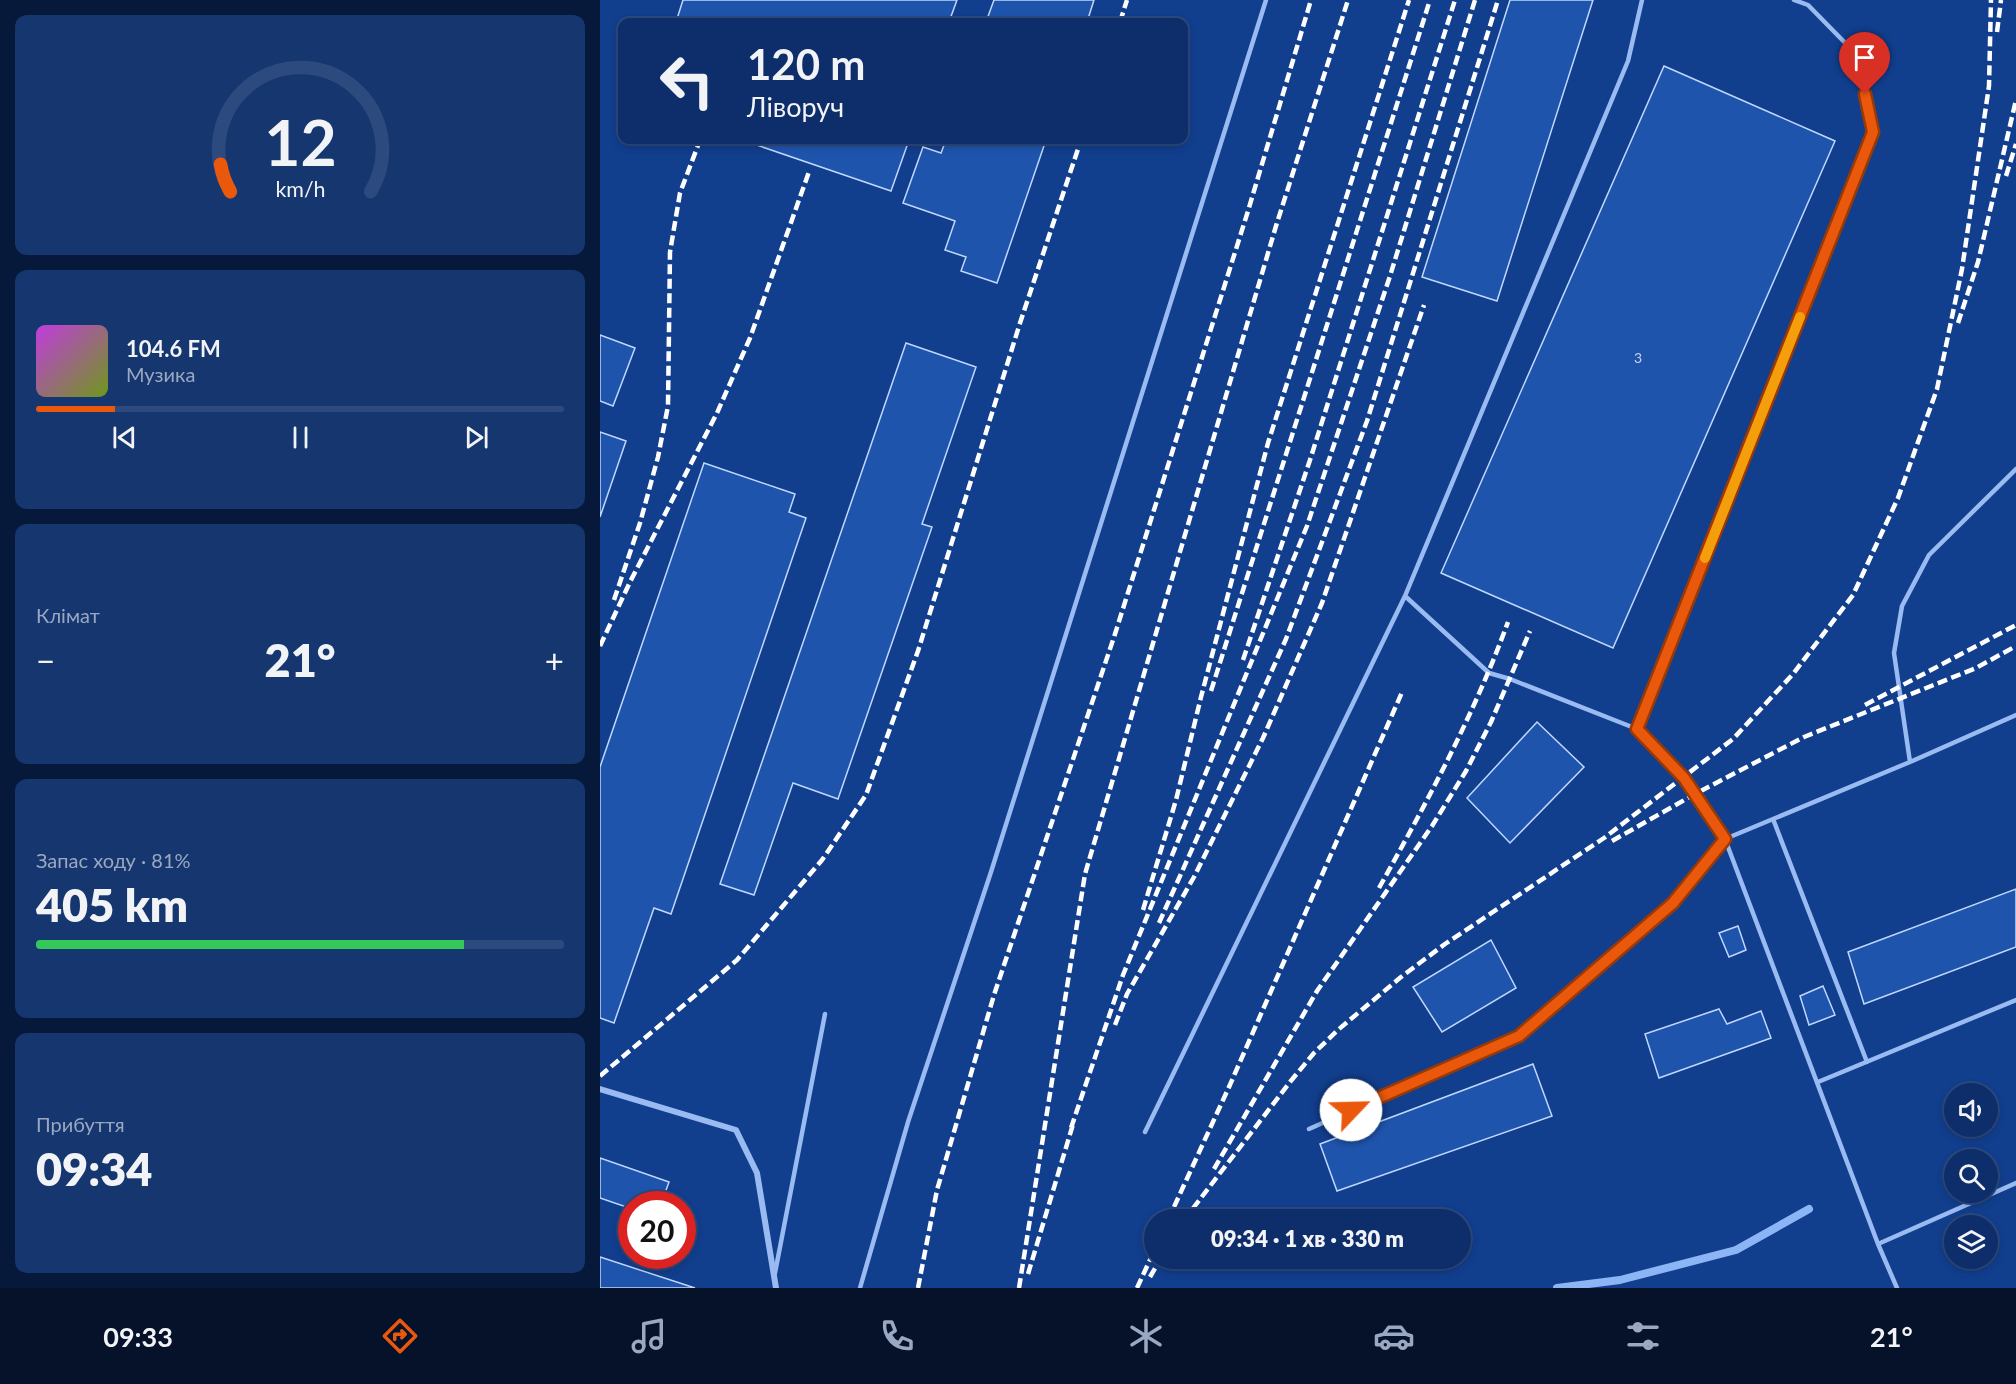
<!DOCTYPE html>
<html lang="uk">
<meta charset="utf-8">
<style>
:root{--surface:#0d2e6a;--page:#163670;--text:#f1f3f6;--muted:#9aa8c1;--line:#2d4a7e;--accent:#ea580c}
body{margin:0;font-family:Lato,sans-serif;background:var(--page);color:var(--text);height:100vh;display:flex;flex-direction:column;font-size:22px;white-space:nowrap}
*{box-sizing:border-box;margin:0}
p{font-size:20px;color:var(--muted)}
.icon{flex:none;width:33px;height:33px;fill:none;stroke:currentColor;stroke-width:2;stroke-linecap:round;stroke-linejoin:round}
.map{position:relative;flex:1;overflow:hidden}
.details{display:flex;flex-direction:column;gap:15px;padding:15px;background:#07193a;width:600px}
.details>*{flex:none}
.guide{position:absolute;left:18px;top:18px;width:570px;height:126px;border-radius:12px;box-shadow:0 3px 9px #0003,0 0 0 2px var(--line);background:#0d2e6a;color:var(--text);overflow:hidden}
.fabs{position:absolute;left:1344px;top:1083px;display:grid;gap:12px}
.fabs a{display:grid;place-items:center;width:54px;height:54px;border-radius:50%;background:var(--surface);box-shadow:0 3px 9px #0003,0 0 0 2px var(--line);font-size:30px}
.speed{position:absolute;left:18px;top:1191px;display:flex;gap:12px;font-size:30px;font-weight:700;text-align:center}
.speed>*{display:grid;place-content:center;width:78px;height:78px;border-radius:50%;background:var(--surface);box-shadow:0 3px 9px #0003,0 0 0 2px var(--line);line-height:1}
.speed .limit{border:9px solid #d22;background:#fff;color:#111}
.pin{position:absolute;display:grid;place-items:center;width:51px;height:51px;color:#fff;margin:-62px -26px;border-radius:50% 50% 50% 0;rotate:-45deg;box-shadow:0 0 6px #0007}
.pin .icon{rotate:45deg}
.me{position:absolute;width:66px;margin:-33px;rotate:66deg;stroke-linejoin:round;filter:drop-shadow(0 0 4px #0008)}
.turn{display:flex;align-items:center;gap:21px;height:126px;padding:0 30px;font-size:27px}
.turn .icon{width:78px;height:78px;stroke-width:2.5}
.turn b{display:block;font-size:42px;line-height:51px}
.big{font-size:45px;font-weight:800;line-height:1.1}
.details .widget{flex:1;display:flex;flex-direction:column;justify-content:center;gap:9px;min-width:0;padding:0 21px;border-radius:12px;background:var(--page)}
.details .dial{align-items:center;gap:0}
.dial svg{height:156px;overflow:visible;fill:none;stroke:var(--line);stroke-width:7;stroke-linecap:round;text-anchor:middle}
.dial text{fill:var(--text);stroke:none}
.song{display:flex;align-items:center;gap:18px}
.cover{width:72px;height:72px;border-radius:9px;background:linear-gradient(135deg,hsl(290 70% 55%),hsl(80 70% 35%))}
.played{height:6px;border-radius:3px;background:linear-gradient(90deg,var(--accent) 15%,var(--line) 15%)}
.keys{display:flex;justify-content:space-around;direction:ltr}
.heat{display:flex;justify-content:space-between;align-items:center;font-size:33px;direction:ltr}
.charge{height:9px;border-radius:4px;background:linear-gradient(90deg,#34c759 81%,var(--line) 0)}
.trip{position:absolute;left:544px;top:1209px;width:327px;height:60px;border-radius:30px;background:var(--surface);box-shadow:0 3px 9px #0003,0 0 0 2px var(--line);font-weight:800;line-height:60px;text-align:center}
.tab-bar{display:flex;height:96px;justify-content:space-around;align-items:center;background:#05122a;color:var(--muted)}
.tab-bar .icon{width:42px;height:42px}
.tab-bar .current{color:var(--accent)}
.tab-bar b{font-size:27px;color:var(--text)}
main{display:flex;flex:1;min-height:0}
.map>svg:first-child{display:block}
</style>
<main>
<section class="details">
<div class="widget dial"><svg viewBox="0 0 100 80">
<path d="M14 69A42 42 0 1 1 86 69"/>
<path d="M14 69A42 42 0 0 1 9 55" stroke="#ea580c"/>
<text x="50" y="56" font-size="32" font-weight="700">12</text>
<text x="50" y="72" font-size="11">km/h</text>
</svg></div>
<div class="widget">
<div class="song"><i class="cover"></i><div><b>104.6 FM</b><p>Музика</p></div></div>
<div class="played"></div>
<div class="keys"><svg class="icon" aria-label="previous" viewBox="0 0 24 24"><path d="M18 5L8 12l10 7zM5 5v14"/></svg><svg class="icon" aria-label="pause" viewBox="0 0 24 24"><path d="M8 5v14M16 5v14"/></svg><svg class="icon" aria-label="next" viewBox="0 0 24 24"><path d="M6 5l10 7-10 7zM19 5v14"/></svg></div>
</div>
<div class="widget"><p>Клімат</p>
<div class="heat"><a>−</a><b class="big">21°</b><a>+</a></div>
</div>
<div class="widget"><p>Запас ходу · 81%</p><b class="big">405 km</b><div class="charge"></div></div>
<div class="widget"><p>Прибуття</p><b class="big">09:34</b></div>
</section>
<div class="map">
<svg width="1416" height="1288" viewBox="0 0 1416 1288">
<rect width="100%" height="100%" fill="#113e8d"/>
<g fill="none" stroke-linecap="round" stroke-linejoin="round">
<path stroke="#8cb5f5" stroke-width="8" d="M957 1288 1020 1280 1136 1250 1209 1209"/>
</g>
<path fill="#1f54ad" stroke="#c1d8fd" stroke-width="1.5" d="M83 0H357L349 22H76Z
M394 0H494L487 22H386Z
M910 0H993L897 301 822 277Z
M1064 66 1235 141 1013 648 841 573Z
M142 140H309L291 191Z
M346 140H446L397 283 361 271 366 257 345 250 355 221 303 203 323 147 341 153Z
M0 335 35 348 13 406 0 401Z
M306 343 376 367 322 524 332 527 238 799 193 783 154 895 120 884Z
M0 432 26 441 0 517Z
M104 463 195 494 189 512 206 518 71 914 54 908 14 1023 0 1018V767Z
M937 722 984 767 910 843 867 798Z
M1416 889V947L1264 1004 1248 952Z
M1138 926 1146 950 1129 957 1119 933Z
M891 940 916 988 842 1032 813 987Z
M1223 986 1235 1015 1209 1025 1200 996Z
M1119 1009 1127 1024 1161 1011 1171 1038 1059 1078 1045 1034Z
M933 1064 952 1116 737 1191 720 1144Z
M0 1158 69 1182 61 1204H32V1209L0 1198Z
M0 1257 95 1288H0Z"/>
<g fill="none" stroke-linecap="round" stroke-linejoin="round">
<path stroke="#9abbf2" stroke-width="4.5" d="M805 596 889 673 910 679 1037 729 1084 778 1125 839 1278 1244 1297 1288
M1037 729 1273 132 1257 55 1208 5 1194 0
M1310 762 1294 653 1302 606 1329 555 1416 469
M1173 819 1267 1062
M1218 1082 1416 1000
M709 1129 919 1036 1073 903 1125 839 1310 762 1416 715
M545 1132 805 596 1028 61 1042 0
M1278 1244 1416 1183
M175 1273 225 1014
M260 1288 308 1122 391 872 666 0"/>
<path stroke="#9abbf2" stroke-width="6" d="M0 1089 136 1130 157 1173 176 1288"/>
<path stroke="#fff" stroke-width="4.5" stroke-dasharray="10 4.5" stroke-linecap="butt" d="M520 22 527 0
M1397 32 1401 0
M1406 176 1416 144
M1358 323 1378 262 1416 100
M14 600 40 523 58 457 68 406 70 252 80 193 100 140
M0 646 30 582 117 413 150 338 210 169
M643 660 710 460 855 0
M611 691 830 0
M1265 705 1416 625
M1012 841 1095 794 1204 737 1376 668 1416 646
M779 888C827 802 874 715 908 622
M543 910 576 800 601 697 668 443 809 0
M559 923 686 639 767 421 898 0
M515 1025 527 994 594 877 663 738 722 603 824 305
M0 1076 137 960 222 860 266 795 318 651 420 323 481 140
M471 1128 523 975 707 526 790 276 875 0
M614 1169 717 991 832 826 866 771 891 722 930 631
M568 1220 629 1087 803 690
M584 1220 690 1082 714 1053 739 1029 801 977 845 944 1004 838 1133 739 1193 674 1253 595 1298 498 1337 389 1362 269 1389 86 1391 0
M428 1274 474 1121
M550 1277 561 1258
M318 1288 337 1190 394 995 515 634 648 211 711 0
M419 1288 485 874 676 226 748 0
M537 1288 555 1249"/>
</g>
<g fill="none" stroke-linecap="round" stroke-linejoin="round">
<defs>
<path id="route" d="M751 1110 919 1036 1073 903 1125 839 1084 778 1037 729 1273 132 1265 94"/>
</defs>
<use href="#route" stroke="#983908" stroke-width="15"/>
<use href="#route" stroke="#ea580c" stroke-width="10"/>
<path stroke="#f59e0b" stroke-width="10" d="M1105 558 1200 317"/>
</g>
<g text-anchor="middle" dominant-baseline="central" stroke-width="6" stroke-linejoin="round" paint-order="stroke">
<g font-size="14" fill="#c7d4ea">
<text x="1038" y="357">3</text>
</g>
</g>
</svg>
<div class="fabs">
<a><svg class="icon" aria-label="sound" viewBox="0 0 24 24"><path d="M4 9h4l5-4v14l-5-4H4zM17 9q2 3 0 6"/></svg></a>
<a><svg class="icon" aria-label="search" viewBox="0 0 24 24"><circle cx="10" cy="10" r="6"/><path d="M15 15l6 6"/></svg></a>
<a><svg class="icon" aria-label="layers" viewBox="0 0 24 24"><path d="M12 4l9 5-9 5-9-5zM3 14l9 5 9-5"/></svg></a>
</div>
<div class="speed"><div class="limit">20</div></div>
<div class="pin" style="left:1265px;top:94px;background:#d93025"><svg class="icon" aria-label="arrive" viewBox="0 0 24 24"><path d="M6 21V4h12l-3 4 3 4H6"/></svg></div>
<svg class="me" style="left:751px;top:1110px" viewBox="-20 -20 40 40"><circle r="19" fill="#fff"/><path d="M0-13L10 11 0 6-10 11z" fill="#ea580c"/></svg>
<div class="trip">09:34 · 1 хв · 330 m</div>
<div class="guide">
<div class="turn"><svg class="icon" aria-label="left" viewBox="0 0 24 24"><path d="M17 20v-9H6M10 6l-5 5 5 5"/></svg><div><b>120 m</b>Ліворуч</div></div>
</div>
</div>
</main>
<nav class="tab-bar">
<b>09:33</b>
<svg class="icon current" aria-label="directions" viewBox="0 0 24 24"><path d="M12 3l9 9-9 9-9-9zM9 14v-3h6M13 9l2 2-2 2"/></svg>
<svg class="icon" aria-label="music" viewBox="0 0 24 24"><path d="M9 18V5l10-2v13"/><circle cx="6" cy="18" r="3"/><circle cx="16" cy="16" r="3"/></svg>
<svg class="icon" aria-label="phone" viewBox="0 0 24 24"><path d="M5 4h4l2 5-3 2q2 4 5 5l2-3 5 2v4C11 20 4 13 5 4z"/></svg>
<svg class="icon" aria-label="climate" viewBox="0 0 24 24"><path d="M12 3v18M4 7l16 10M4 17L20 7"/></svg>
<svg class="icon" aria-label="car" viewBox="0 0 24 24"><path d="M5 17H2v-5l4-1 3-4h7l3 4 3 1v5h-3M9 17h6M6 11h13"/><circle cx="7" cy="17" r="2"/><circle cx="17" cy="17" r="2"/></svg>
<svg class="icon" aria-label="filters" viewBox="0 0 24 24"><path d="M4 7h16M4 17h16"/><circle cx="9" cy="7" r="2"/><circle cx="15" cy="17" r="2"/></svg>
<b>21°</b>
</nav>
